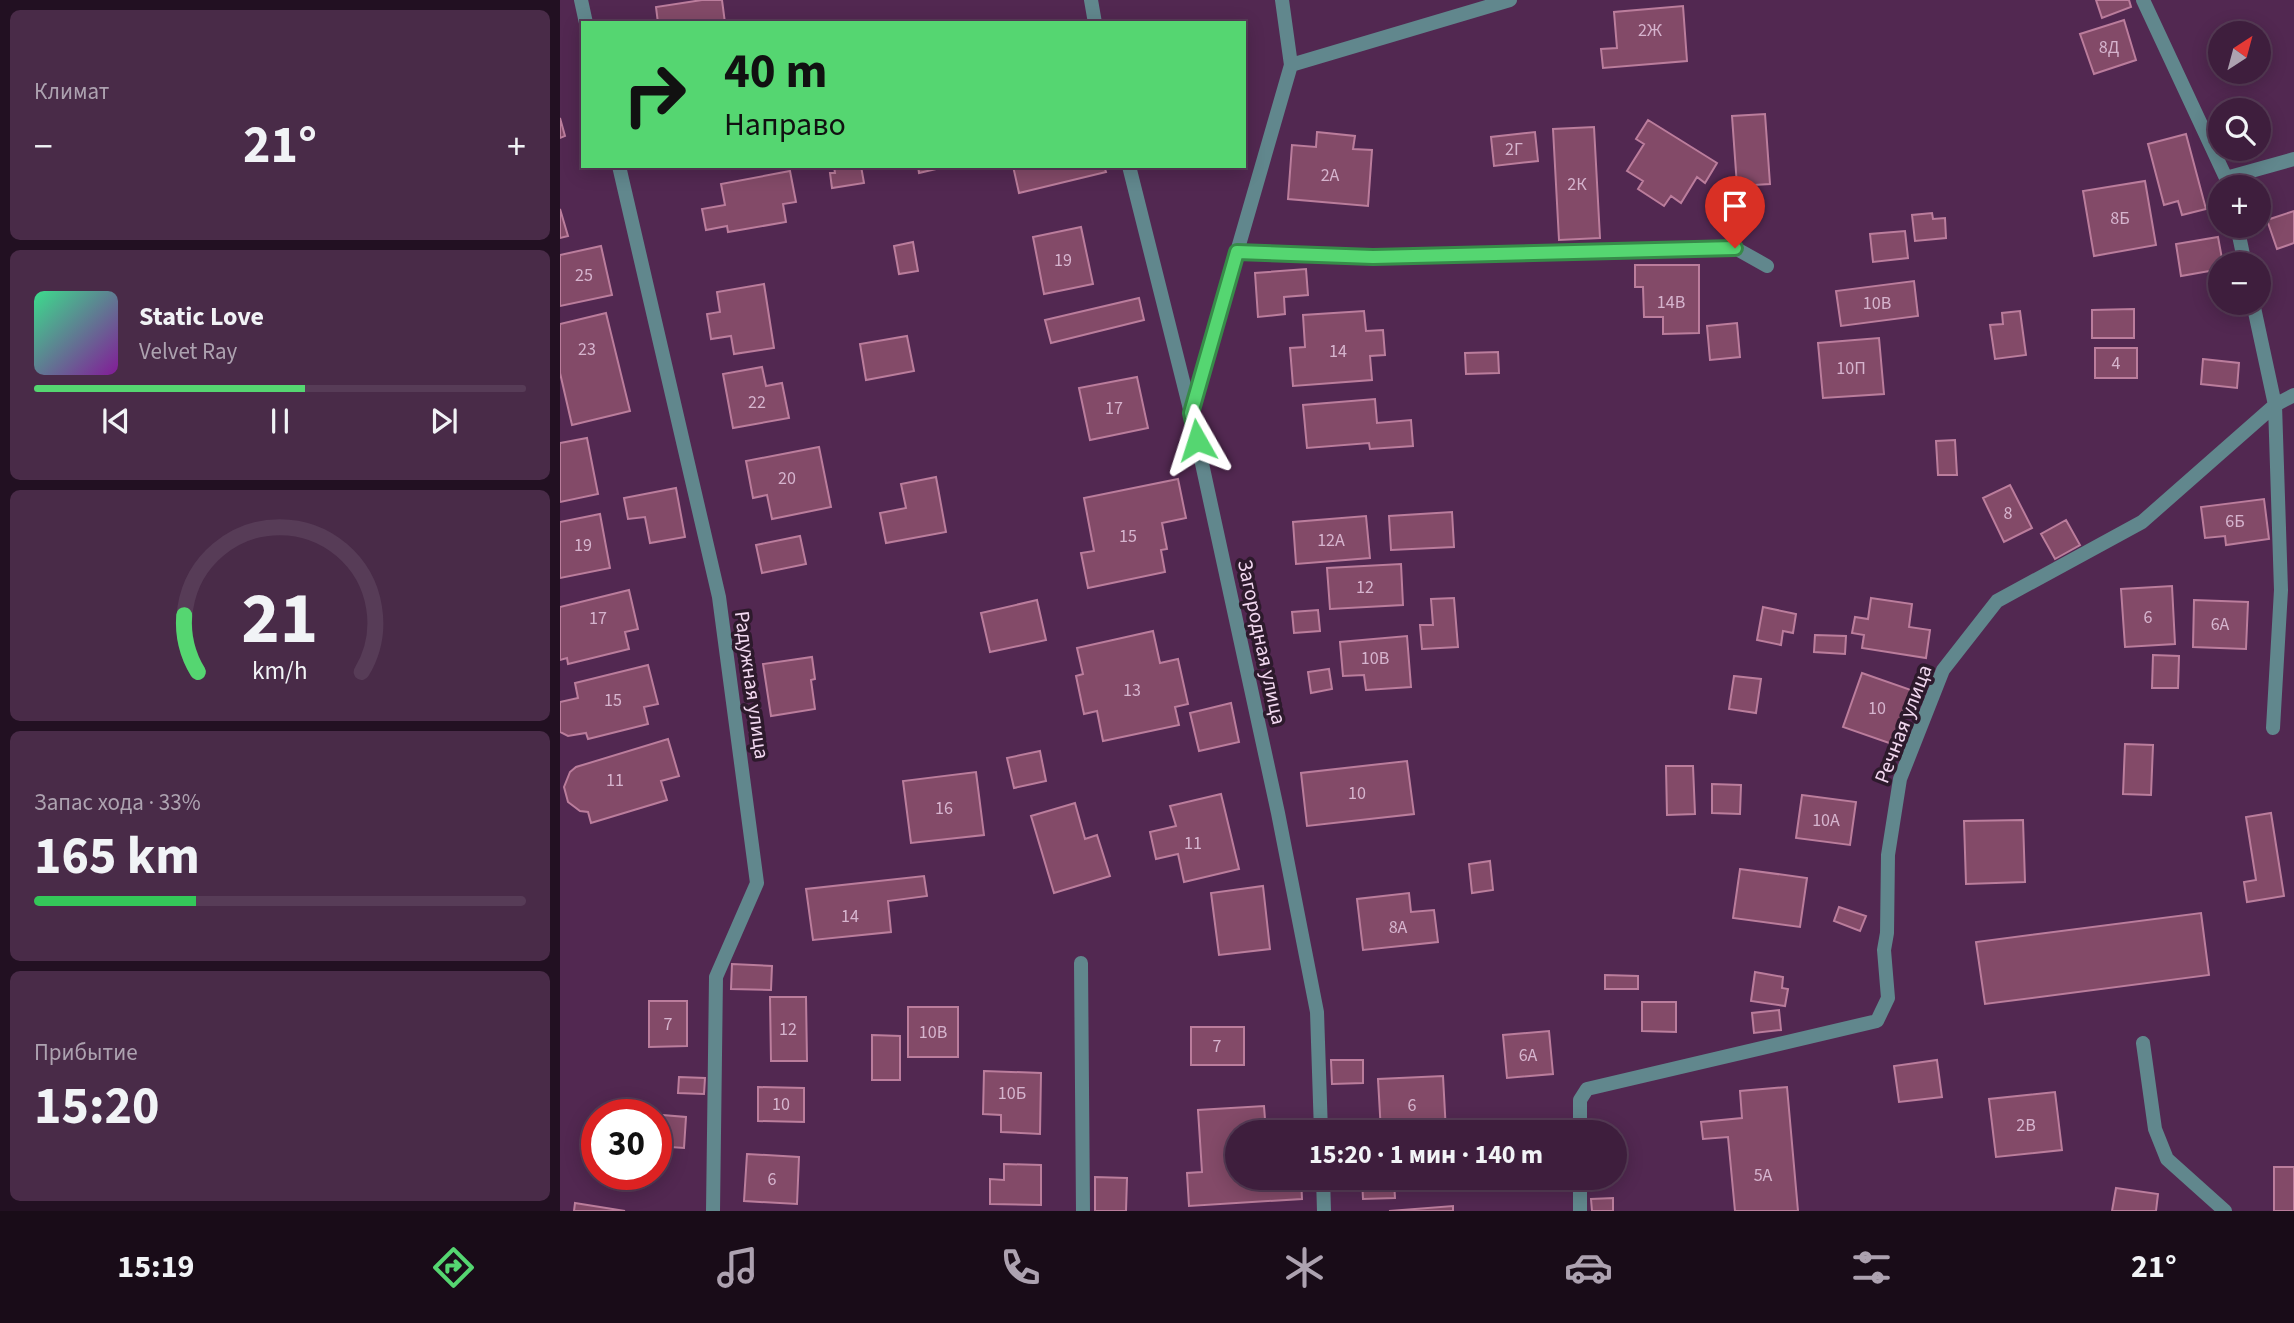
<!DOCTYPE html>
<html lang="ru">
<meta charset="utf-8">
<style>
:root{--surface:#3e1e3d;--page:#492b48;--text:#f1f3f6;--muted:#ada2b0;--line:#573c57;--accent:#55d671}
body{margin:0;font-family:"Source Sans 3",sans-serif;background:var(--page);color:var(--text);height:100vh;display:flex;flex-direction:column;font-size:26px;white-space:nowrap}
*{box-sizing:border-box;margin:0}
p{font-size:23px;color:var(--muted)}
.icon{flex:none;width:38px;height:38px;fill:none;stroke:currentColor;stroke-width:2;stroke-linecap:round;stroke-linejoin:round}
.map{position:relative;flex:1;overflow:hidden}
.side{display:flex;flex-direction:column;gap:10px;padding:10px;background:#221022;width:560px}
.side>*{flex:none}
.hud{position:absolute;left:21px;top:21px;width:665px;height:147px;border-radius:0px;box-shadow:0 4px 18px #0003,0 0 0 2px var(--line);background:#55d671;color:#111;overflow:hidden}
.needle{width:46px;rotate:36deg}
.controls{position:absolute;left:1648px;top:21px;display:grid;gap:14px}
.controls a{display:grid;place-items:center;width:63px;height:63px;border-radius:50%;background:var(--surface);box-shadow:0 4px 18px #0003,0 0 0 2px var(--line);font-size:35px}
.speed{position:absolute;left:21px;top:1099px;display:flex;gap:14px;font-size:35px;font-weight:700;text-align:center}
.speed>*{display:grid;place-content:center;width:91px;height:91px;border-radius:50%;background:var(--surface);box-shadow:0 4px 18px #0003,0 0 0 2px var(--line);line-height:1}
.speed .limit{border:10px solid #d22;background:#fff;color:#111}
.pin{position:absolute;display:grid;place-items:center;width:60px;height:60px;color:#fff;margin:-72px -30px;border-radius:50% 50% 50% 0;rotate:-45deg;box-shadow:0 0 7px #0007}
.pin .icon{rotate:45deg}
.me{position:absolute;width:77px;margin:-38px;rotate:354deg;stroke-linejoin:round;filter:drop-shadow(0 0 5px #0008)}
.turn{display:flex;align-items:center;gap:24px;height:147px;padding:0 28px;font-size:32px}
.turn .icon{width:91px;height:91px;stroke-width:2.5}
.turn b{display:block;font-size:49px;line-height:60px}
.big{font-size:52px;font-weight:700;line-height:1.1}
.side .widget{flex:1;display:flex;flex-direction:column;justify-content:center;gap:10px;min-width:0;padding:0 24px;border-radius:10px;background:var(--page)}
.side .dial{align-items:center;gap:0}
.dial svg{height:182px;overflow:visible;fill:none;stroke:var(--line);stroke-width:7;stroke-linecap:round;text-anchor:middle}
.dial text{fill:var(--text);stroke:none}
.song{display:flex;align-items:center;gap:21px}
.cover{width:84px;height:84px;border-radius:10px;background:linear-gradient(135deg,hsl(150 70% 55%),hsl(290 70% 35%))}
.played{height:7px;border-radius:4px;background:linear-gradient(90deg,var(--accent) 55%,var(--line) 55%)}
.keys{display:flex;justify-content:space-around;direction:ltr}
.heat{display:flex;justify-content:space-between;align-items:center;font-size:38px;direction:ltr}
.charge{height:10px;border-radius:5px;background:linear-gradient(90deg,#34c759 33%,var(--line) 0)}
.trip{position:absolute;left:665px;top:1120px;width:402px;height:70px;border-radius:35px;background:var(--surface);box-shadow:0 4px 18px #0003,0 0 0 2px var(--line);font-weight:700;line-height:70px;text-align:center}
.tabs{display:flex;height:112px;justify-content:space-around;align-items:center;background:#190c18;color:var(--muted)}
.tabs .icon{width:49px;height:49px}
.tabs .selected{color:var(--accent)}
.tabs b{font-size:32px;color:var(--text)}
main{display:flex;flex:1;min-height:0}
.map>svg:first-child{display:block}
</style>
<main>
<section class="side">
<div class="widget"><p>Климат</p>
<div class="heat"><a>−</a><b class="big">21°</b><a>+</a></div>
</div>
<div class="widget">
<div class="song"><i class="cover"></i><div><b>Static Love</b><p>Velvet Ray</p></div></div>
<div class="played"></div>
<div class="keys"><svg class="icon" aria-label="previous" viewBox="0 0 24 24"><path d="M18 5L8 12l10 7zM5 5v14"/></svg><svg class="icon" aria-label="pause" viewBox="0 0 24 24"><path d="M8 5v14M16 5v14"/></svg><svg class="icon" aria-label="next" viewBox="0 0 24 24"><path d="M6 5l10 7-10 7zM19 5v14"/></svg></div>
</div>
<div class="widget dial"><svg viewBox="0 0 100 80">
<path d="M14 69A42 42 0 1 1 86 69"/>
<path d="M14 69A42 42 0 0 1 8 44" stroke="#55d671"/>
<text x="50" y="56" font-size="32" font-weight="700">21</text>
<text x="50" y="72" font-size="11">km/h</text>
</svg></div>
<div class="widget"><p>Запас хода · 33%</p><b class="big">165 km</b><div class="charge"></div></div>
<div class="widget"><p>Прибытие</p><b class="big">15:20</b></div>
</section>
<div class="map">
<svg width="1734" height="1211" viewBox="0 0 1734 1211">
<rect width="100%" height="100%" fill="#522851"/>
<path fill="#834a68" stroke="#bb7d9c" stroke-width="2" d="M142 0H162L165 23H98L96 7Z
M1536 0H1569L1571 7 1542 18Z
M1123 6 1127 61 1043 68 1041 49 1057 48 1054 12Z
M1564 20 1576 60 1534 74 1520 34Z
M1698 27 1707 63 1699 65V33H1671Z
M1205 114 1210 184 1177 186 1172 116Z
M0 118 5 136 0 138Z
M1088 120 1157 163 1145 183 1137 177 1121 203 1111 196 1104 206 1078 189 1083 181 1067 171 1084 144 1076 139Z
M1034 127 1040 238 999 240 993 129Z
M757 132 795 136 793 149 812 150 808 206 728 199 732 145 756 147Z
M975 132 978 161 934 166 931 137Z
M1626 134 1646 209 1622 215 1618 201 1604 205 1588 144Z
M274 166H301L304 183 272 188 270 173H275Z
M358 166H389L359 173Z
M453 166H544L546 172 459 193Z
M230 171 236 202 223 204 226 222 168 232 167 226 146 230 142 209 165 205 161 184Z
M1585 181 1596 245 1534 256 1523 191Z
M0 209 8 236 0 238Z
M1734 211V243L1717 249 1707 220Z
M1372 213 1373 219 1385 218 1386 238 1355 241 1352 215Z
M521 227 533 284 484 294 473 237Z
M1345 231 1348 258 1313 262 1310 234Z
M1658 237 1663 264H1661V269L1621 276 1616 244Z
M353 242 358 271 339 274 334 246Z
M41 246 52 295 0 306V255Z
M1075 265H1139V333L1103 334V317H1084L1083 287H1075Z
M746 269 748 295 724 297 725 314 698 317 695 273Z
M1354 281 1358 316 1281 326 1276 291Z
M204 284 214 348 174 354 171 336 151 339 147 314 160 312 157 292Z
M579 298 584 320 491 343 485 320Z
M1574 309V338H1532V310Z
M804 311 806 331 823 330 825 355 810 356 812 380 733 386 730 348 745 347 743 315Z
M1460 311 1466 355 1435 359 1430 325 1443 324 1442 313Z
M46 313 70 411 12 425 0 373V324Z
M1177 323 1180 357 1150 360 1147 326Z
M347 336 354 371 306 380 300 344Z
M1319 338 1324 394 1263 398 1258 343Z
M1535 348H1577V378H1535Z
M938 352 939 373 906 374 905 353Z
M1643 359 1679 363 1677 388 1641 384Z
M202 367 206 386 222 383 229 418 173 428 163 374Z
M577 377 588 428 530 440 519 388Z
M815 399 817 423 851 420 853 446 810 449 809 443 747 448 743 405Z
M27 438 38 494 0 502V443Z
M1395 440 1397 475H1378L1376 441Z
M259 447 271 507 212 519 207 495 193 498 186 461Z
M376 477 386 532 326 543 320 513 346 508 341 484Z
M618 479 626 518 602 523 607 549 601 550 605 572 528 588 521 553 534 551 524 498Z
M1450 485 1472 528 1444 542 1423 498Z
M116 488 125 537 90 543 85 517 68 519 64 498Z
M1704 499 1709 539 1666 545 1665 536 1645 538 1641 507Z
M892 512 894 547 831 550 829 516Z
M40 514 50 568 0 578V522Z
M806 516 810 558 736 564 733 522Z
M1506 520 1520 545 1495 559 1481 534Z
M240 536 246 564 202 573 196 545Z
M841 564 843 605 770 609 767 568Z
M1612 586 1615 644 1565 647 1561 589Z
M69 590 78 629 65 632 69 649 8 664 7 658 0 660V607Z
M894 598 898 647 862 649 860 625H873L871 599Z
M1311 598 1352 604 1349 627 1370 630 1366 658 1302 648 1304 635 1292 633 1295 617 1308 619Z
M477 600 486 640 430 652 421 613Z
M1634 600 1688 602 1686 649 1633 647Z
M1203 607 1236 614 1233 633 1223 631 1221 645 1197 640Z
M758 610 760 631 734 633 732 612Z
M593 631 600 663 618 659 628 704 615 707 619 725 543 741 537 711 524 714 516 676 523 674 517 648Z
M1255 635 1286 636 1285 654 1254 652Z
M847 636 851 687 806 690 804 675 783 676 780 642Z
M1593 655 1619 656 1618 688H1592Z
M252 657 255 679 251 680 255 709 211 716 203 664Z
M88 665 98 704 84 707 88 724 28 739 26 733 8 736 0 732V702L18 698 15 683Z
M769 669 772 689 751 693 748 672Z
M1302 673 1351 690 1332 744 1283 727Z
M1174 676 1201 679 1196 713 1169 709Z
M671 703 679 742 639 751 630 713Z
M108 739 119 776 101 781 107 800 31 823 28 812 20 811 8 802 4 787 10 772 16 767Z
M1565 744 1593 745 1591 795 1563 794Z
M480 751 486 781 454 788 447 758Z
M847 761 854 814 747 826 741 773Z
M1106 766H1133L1135 814 1107 815Z
M416 772 424 835 351 843 343 781Z
M1152 784 1181 785 1180 814 1152 813Z
M661 794 679 869 624 882 618 854 596 859 590 832 616 826 610 806Z
M1242 795 1296 802 1290 845 1236 838Z
M515 803 525 839 537 835 550 876 494 893 471 816Z
M1711 813 1724 896 1687 902 1684 882 1696 880 1686 817Z
M1463 820 1465 882 1406 884 1404 821Z
M930 861 933 890 912 893 909 864Z
M1180 869 1247 878 1240 927 1173 918Z
M364 876 367 896 328 901 331 932 253 940 246 889Z
M703 886 710 949 659 955 651 893Z
M849 893 851 912 874 910 878 942 803 950 797 899Z
M1279 907 1306 916 1300 931 1274 921Z
M1641 913 1649 975 1425 1004 1416 942Z
M172 964 212 966 211 990 171 989Z
M1195 972 1223 977 1222 988 1228 989 1225 1006 1191 1001Z
M1045 975 1078 976V989H1045Z
M210 997H246L247 1061H211Z
M89 1001H127V1046L89 1047Z
M1082 1002H1116V1032L1082 1031Z
M348 1007H398V1057H348Z
M1219 1010 1221 1030 1194 1033 1192 1013Z
M631 1027H684V1065H631Z
M989 1031 993 1074 947 1078 943 1035Z
M312 1035 340 1036V1080H312Z
M771 1060H803V1083L772 1084Z
M1377 1060 1382 1097 1339 1102 1334 1066Z
M424 1071 481 1073 480 1134 441 1132V1115L423 1114Z
M883 1076 886 1132H821L818 1079Z
M119 1077 145 1078 144 1094 118 1093Z
M198 1087 244 1088V1122L198 1121Z
M1227 1087 1238 1211H1175L1168 1137 1143 1139 1141 1122 1182 1118 1180 1091Z
M1495 1092 1502 1150 1436 1157 1429 1099Z
M704 1106 706 1132H677V1178H741L742 1199 629 1206 627 1173 642 1172 638 1110Z
M66 1112 126 1117 124 1148 96 1146V1115H66Z
M1001 1119 1002 1132H973L972 1121Z
M187 1154 239 1157 237 1204 184 1201Z
M444 1164 481 1165V1205L430 1204V1179L444 1180Z
M1714 1167H1734V1211H1714Z
M535 1177 567 1178 566 1211H535Z
M802 1178H888L834 1181 835 1198 803 1199Z
M1556 1188 1598 1194 1596 1211H1552Z
M1053 1198V1211H1032L1031 1199Z
M15 1203 65 1211H14Z
M893 1206V1211H829Z"/>
<g fill="none" stroke-linecap="round" stroke-linejoin="round">
<path stroke="#61878d" stroke-width="14" d="M1666 178 1734 159
M677 252 813 257 1175 248 1207 266
M1715 405 1734 395"/>
<path stroke="#61878d" stroke-width="14" d="M21 0 26 23
M531 0 535 23
M1583 0 1666 178 1668 187
M731 65 950 0
M59 166 159 597 197 883 156 977 153 1211
M569 166 631 413 718 813 757 1012 761 1132
M1677 226 1685 264
M631 411 731 65 722 0
M1713 728 1721 590 1715 405
M521 963 523 1211
M1583 1043 1595 1129 1607 1159 1665 1211
M1020 1132V1100L1027 1089 1317 1021 1328 998 1324 950 1327 933 1328 855 1340 779 1383 670 1437 601 1582 522 1715 405 1693 303
M763 1178 764 1211
M1020 1211V1178"/>
</g>
<g fill="none" stroke-linecap="round" stroke-linejoin="round">
<defs>
<path id="route" d="M637 440 631 413 677 252 813 257 1175 248"/>
</defs>
<use href="#route" stroke="#378b49" stroke-width="18"/>
<use href="#route" stroke="#55d671" stroke-width="12"/>
</g>
<g text-anchor="middle" dominant-baseline="central" stroke-width="7" stroke-linejoin="round" paint-order="stroke">
<g font-size="18" fill="#d6b4ce">
<text x="1090" y="30">2Ж</text>
<text x="1549" y="47">8Д</text>
<text x="954" y="149">2Г</text>
<text x="770" y="175">2А</text>
<text x="1017" y="184">2К</text>
<text x="1560" y="218">8Б</text>
<text x="503" y="260">19</text>
<text x="24" y="275">25</text>
<text x="1111" y="302">14В</text>
<text x="1317" y="303">10В</text>
<text x="27" y="349">23</text>
<text x="778" y="351">14</text>
<text x="1556" y="363">4</text>
<text x="1291" y="368">10П</text>
<text x="197" y="402">22</text>
<text x="554" y="408">17</text>
<text x="227" y="478">20</text>
<text x="1448" y="513">8</text>
<text x="1675" y="521">6Б</text>
<text x="568" y="536">15</text>
<text x="771" y="540">12А</text>
<text x="23" y="545">19</text>
<text x="805" y="587">12</text>
<text x="1588" y="617">6</text>
<text x="38" y="618">17</text>
<text x="1660" y="624">6А</text>
<text x="815" y="658">10В</text>
<text x="572" y="690">13</text>
<text x="53" y="700">15</text>
<text x="1317" y="708">10</text>
<text x="55" y="780">11</text>
<text x="797" y="793">10</text>
<text x="384" y="808">16</text>
<text x="1266" y="820">10А</text>
<text x="633" y="843">11</text>
<text x="290" y="916">14</text>
<text x="838" y="927">8А</text>
<text x="108" y="1024">7</text>
<text x="228" y="1029">12</text>
<text x="373" y="1032">10В</text>
<text x="657" y="1046">7</text>
<text x="968" y="1055">6А</text>
<text x="452" y="1093">10Б</text>
<text x="221" y="1104">10</text>
<text x="852" y="1105">6</text>
<text x="1466" y="1125">2В</text>
<text x="1203" y="1175">5А</text>
<text x="212" y="1179">6</text>
</g>
<g font-size="21" fill="#f2d8f0" stroke="#2d1a2c">
<text transform="translate(702 642) rotate(78)">Загородная улица</text>
<text transform="translate(192 685) rotate(82)">Радужная улица</text>
<text transform="translate(1343 724) rotate(-69)">Речная улица</text>
</g>
</g>
</svg>
<div class="controls">
<a><svg class="needle" viewBox="-14 -14 28 28"><path d="M0-13l5 13h-10z" fill="#e53935"/><path d="M0 13l5-13h-10z" fill="#ada2b0"/></svg></a>
<a><svg class="icon" aria-label="search" viewBox="0 0 24 24"><circle cx="10" cy="10" r="6"/><path d="M15 15l6 6"/></svg></a>
<a>+</a>
<a>−</a>
</div>
<div class="speed"><div class="limit">30</div></div>
<div class="pin" style="left:1175px;top:248px;background:#d93025"><svg class="icon" aria-label="arrive" viewBox="0 0 24 24"><path d="M6 21V4h12l-3 4 3 4H6"/></svg></div>
<svg class="me" style="left:637px;top:440px" viewBox="-20 -20 40 40"><path d="M0-17L14 15 0 8-14 15z" fill="#55d671" stroke="#fff" stroke-width="4"/></svg>
<div class="trip">15:20 · 1 мин · 140 m</div>
<div class="hud">
<div class="turn"><svg class="icon" aria-label="right" viewBox="0 0 24 24"><path d="M7 20v-9h11M14 6l5 5-5 5"/></svg><div><b>40 m</b>Направо</div></div>
</div>
</div>
</main>
<nav class="tabs">
<b>15:19</b>
<svg class="icon selected" aria-label="directions" viewBox="0 0 24 24"><path d="M12 3l9 9-9 9-9-9zM9 14v-3h6M13 9l2 2-2 2"/></svg>
<svg class="icon" aria-label="music" viewBox="0 0 24 24"><path d="M9 18V5l10-2v13"/><circle cx="6" cy="18" r="3"/><circle cx="16" cy="16" r="3"/></svg>
<svg class="icon" aria-label="phone" viewBox="0 0 24 24"><path d="M5 4h4l2 5-3 2q2 4 5 5l2-3 5 2v4C11 20 4 13 5 4z"/></svg>
<svg class="icon" aria-label="climate" viewBox="0 0 24 24"><path d="M12 3v18M4 7l16 10M4 17L20 7"/></svg>
<svg class="icon" aria-label="car" viewBox="0 0 24 24"><path d="M5 17H2v-5l4-1 3-4h7l3 4 3 1v5h-3M9 17h6M6 11h13"/><circle cx="7" cy="17" r="2"/><circle cx="17" cy="17" r="2"/></svg>
<svg class="icon" aria-label="filters" viewBox="0 0 24 24"><path d="M4 7h16M4 17h16"/><circle cx="9" cy="7" r="2"/><circle cx="15" cy="17" r="2"/></svg>
<b>21°</b>
</nav>
